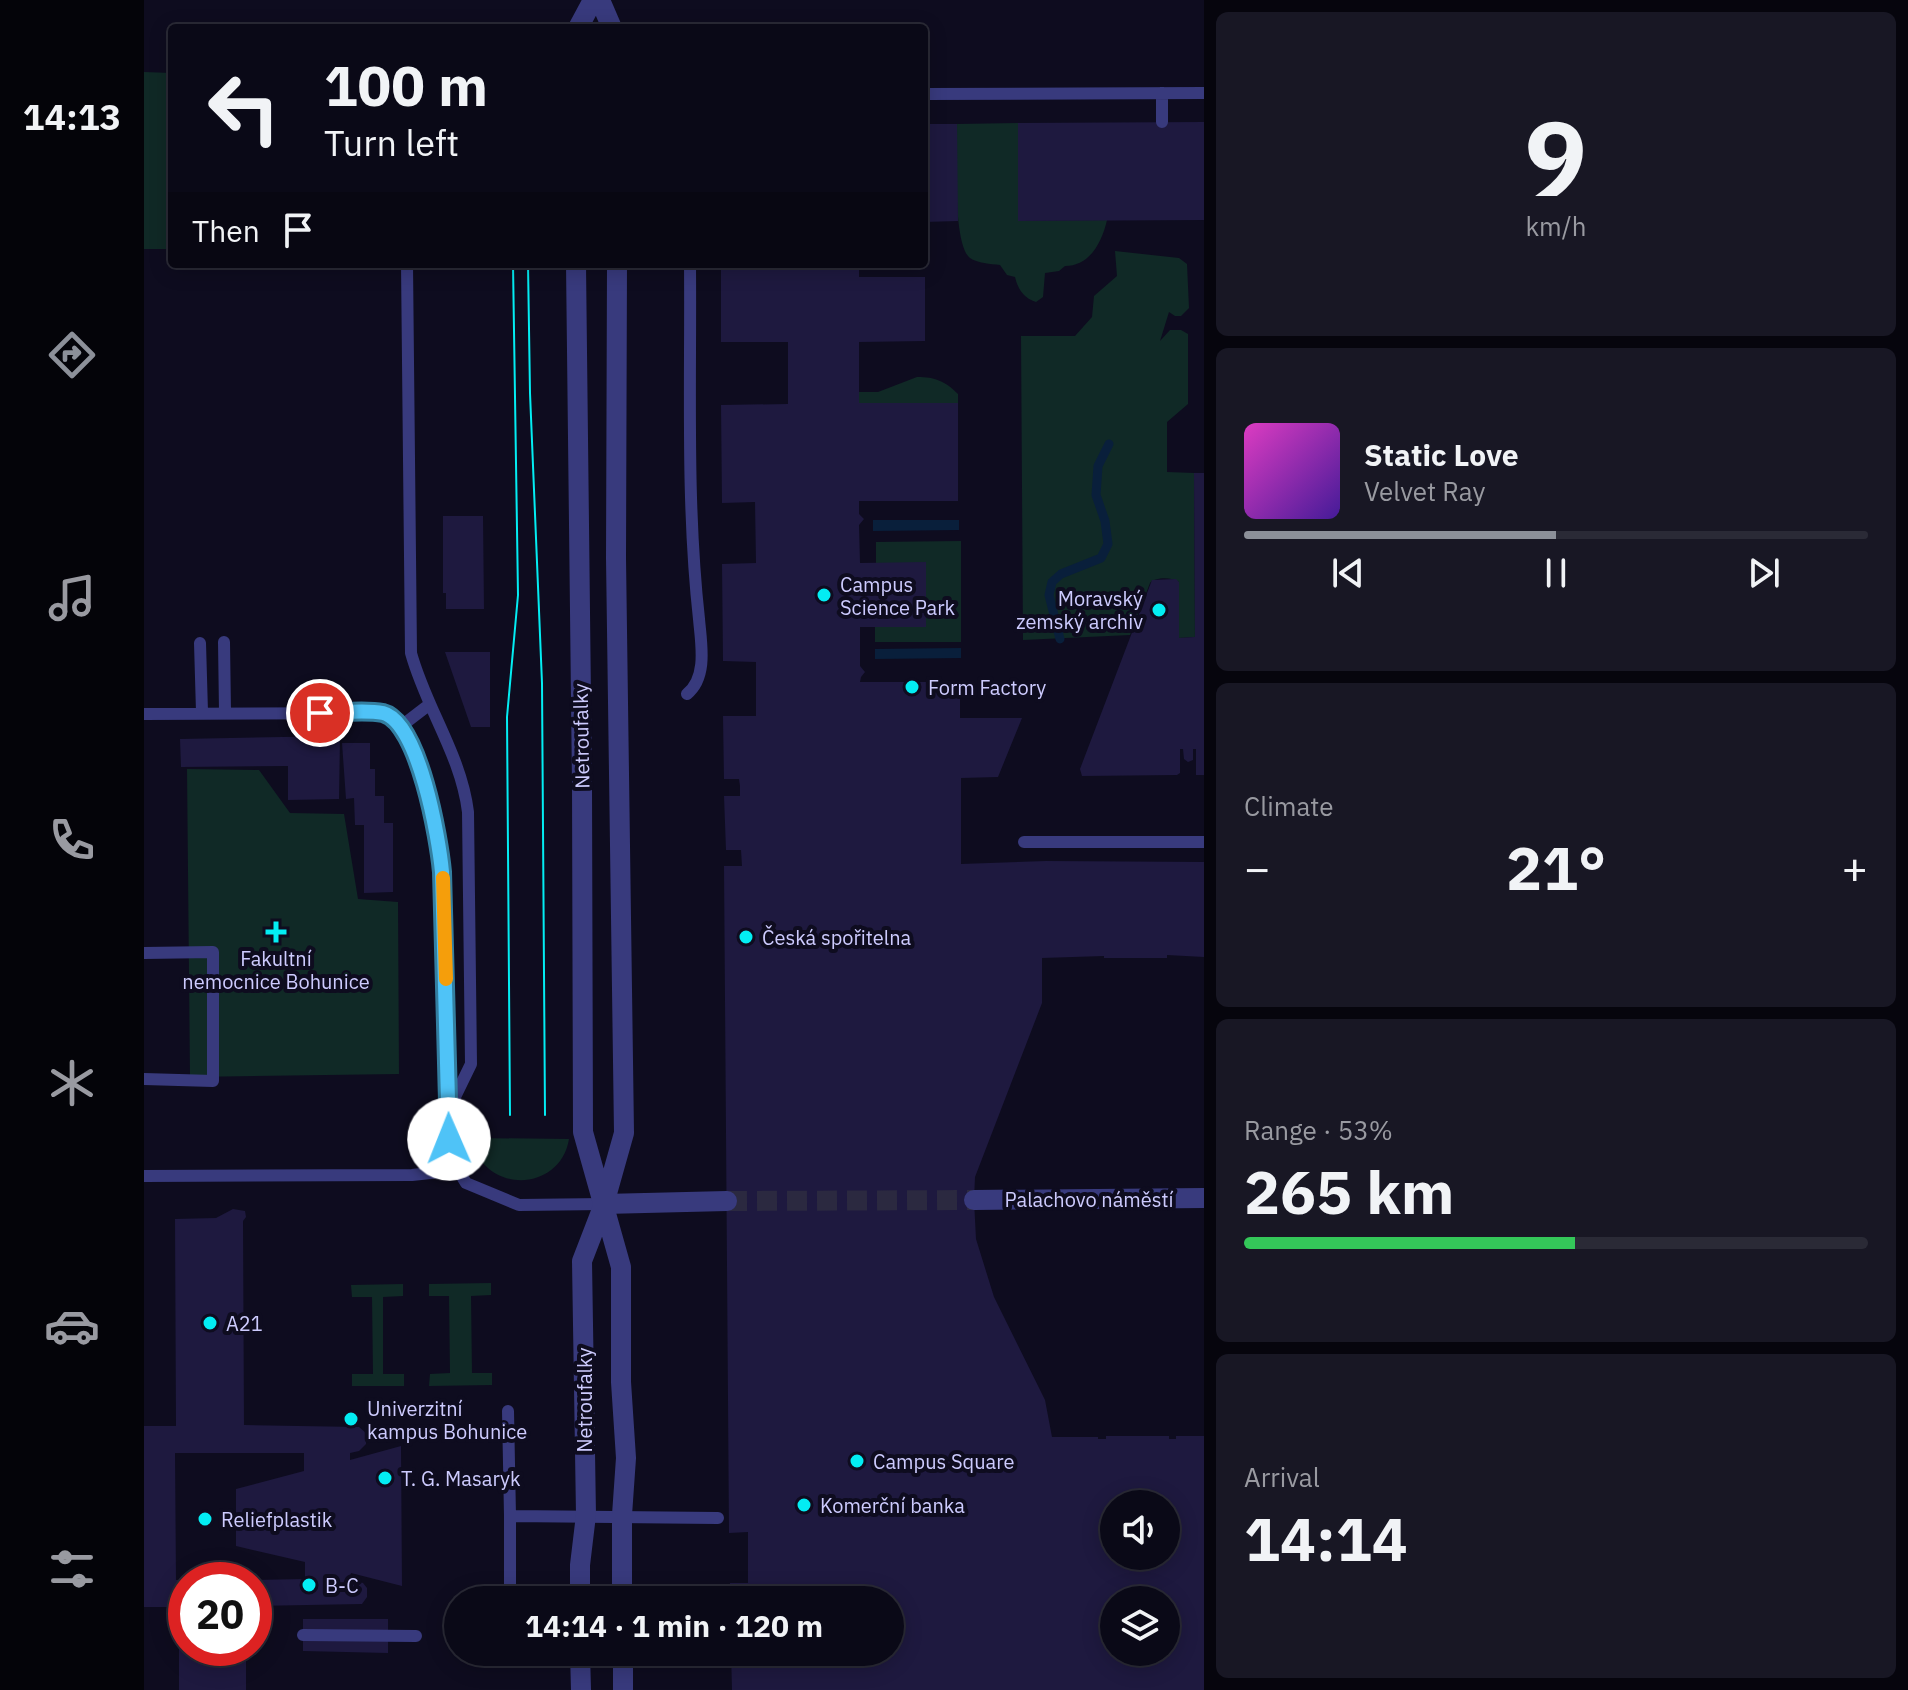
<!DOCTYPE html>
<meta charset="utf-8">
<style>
:root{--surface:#0a0917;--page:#181724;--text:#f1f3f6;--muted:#999aa1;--line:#2a2a36;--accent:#8c9099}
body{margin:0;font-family:"IBM Plex Sans",sans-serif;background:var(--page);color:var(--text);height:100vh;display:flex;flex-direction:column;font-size:30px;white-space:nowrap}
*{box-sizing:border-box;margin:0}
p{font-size:26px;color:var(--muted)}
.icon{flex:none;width:44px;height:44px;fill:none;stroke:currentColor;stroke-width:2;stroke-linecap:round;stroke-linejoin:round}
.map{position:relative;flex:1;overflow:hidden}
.sheet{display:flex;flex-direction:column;gap:12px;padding:12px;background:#06050d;width:704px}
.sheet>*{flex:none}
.banner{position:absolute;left:24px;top:24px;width:760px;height:244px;border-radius:8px;box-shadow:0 4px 20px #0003,0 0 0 2px var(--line);background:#0a0917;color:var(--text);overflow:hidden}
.buttons{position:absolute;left:956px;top:1490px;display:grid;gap:16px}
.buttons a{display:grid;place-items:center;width:80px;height:80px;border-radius:50%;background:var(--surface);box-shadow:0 4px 20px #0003,0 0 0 2px var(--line);font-size:40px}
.speed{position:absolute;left:24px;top:1562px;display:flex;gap:16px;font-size:40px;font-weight:700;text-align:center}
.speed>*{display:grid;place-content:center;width:104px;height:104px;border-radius:50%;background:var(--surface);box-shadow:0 4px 20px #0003,0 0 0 2px var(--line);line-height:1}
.speed .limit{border:12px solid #d22;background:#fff;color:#111}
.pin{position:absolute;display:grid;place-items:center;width:68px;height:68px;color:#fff;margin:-34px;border:4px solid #fff;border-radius:50%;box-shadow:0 2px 8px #0007}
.me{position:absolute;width:88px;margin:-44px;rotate:359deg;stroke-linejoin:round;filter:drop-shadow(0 0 6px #0008)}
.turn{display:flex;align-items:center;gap:28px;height:168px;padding:0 24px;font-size:36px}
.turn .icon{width:104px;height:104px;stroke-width:2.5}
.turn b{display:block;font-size:56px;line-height:68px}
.then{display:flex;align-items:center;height:76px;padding:0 24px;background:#0003;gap:16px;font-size:30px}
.big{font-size:60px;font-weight:700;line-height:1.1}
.sheet .tile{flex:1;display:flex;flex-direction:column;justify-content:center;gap:12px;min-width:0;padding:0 28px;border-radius:12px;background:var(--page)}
.sheet .dial{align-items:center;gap:0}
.dial b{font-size:104px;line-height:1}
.song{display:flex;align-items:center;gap:24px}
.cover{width:96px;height:96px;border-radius:12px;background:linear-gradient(135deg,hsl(310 70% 55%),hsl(260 70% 35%))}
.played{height:8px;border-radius:4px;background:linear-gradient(90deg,var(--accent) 50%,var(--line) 50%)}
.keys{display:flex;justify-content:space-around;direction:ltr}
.heat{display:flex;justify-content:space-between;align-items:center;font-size:44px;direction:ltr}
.charge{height:12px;border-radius:6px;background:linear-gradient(90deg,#34c759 53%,var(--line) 0)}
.trip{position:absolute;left:300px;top:1586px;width:460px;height:80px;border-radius:40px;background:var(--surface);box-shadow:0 4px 20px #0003,0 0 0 2px var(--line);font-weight:700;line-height:80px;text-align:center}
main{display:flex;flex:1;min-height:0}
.tabs{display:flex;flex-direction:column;width:144px;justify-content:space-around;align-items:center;background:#040409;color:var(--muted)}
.tabs .icon{width:56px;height:56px}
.tabs .selected{color:var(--accent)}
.tabs b{font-size:36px;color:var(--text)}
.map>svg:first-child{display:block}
</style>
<main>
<nav class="tabs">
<b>14:13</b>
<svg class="icon selected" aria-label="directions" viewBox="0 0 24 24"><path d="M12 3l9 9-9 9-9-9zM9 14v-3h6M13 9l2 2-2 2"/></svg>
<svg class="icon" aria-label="music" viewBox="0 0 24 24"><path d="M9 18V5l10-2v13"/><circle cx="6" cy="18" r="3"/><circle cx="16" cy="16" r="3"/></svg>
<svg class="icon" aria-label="phone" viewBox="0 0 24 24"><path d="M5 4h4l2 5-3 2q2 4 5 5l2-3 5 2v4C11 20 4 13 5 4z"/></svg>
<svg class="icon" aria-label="climate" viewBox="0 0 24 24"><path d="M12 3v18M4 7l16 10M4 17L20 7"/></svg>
<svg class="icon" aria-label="car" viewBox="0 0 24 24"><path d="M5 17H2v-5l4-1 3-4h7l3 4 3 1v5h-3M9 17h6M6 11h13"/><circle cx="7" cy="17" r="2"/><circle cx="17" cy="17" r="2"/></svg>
<svg class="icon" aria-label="filters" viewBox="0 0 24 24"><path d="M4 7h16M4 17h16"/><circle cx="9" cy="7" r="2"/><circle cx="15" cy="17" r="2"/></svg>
</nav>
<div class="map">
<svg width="1060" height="1690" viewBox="0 0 1060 1690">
<rect width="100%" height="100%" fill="#0e0c1f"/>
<path fill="#102926" d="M0 72 28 73V249H0Z
M874 123 875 221 963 220C958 242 946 266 921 266L915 271 901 273 899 297 892 302C880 298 874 290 871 277L863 275 856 265C847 264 833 263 826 258 808 244 813 149 813 124Z
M971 251 1035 258 1043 264 1045 308 1037 316H1031L1025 312 1016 341 1026 330H1037L1044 334V404L1023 422V472L1050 473 1051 637 1035 638V582C1028 577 1011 577 1006 583L986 635 879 640 877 336H931L948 317 950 296 973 276Z
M773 377C791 377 801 381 814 394V403H715V392H734Z
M817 541V642H731V627L782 626V563H732V542Z
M43 769 115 770 146 813 200 814 214 899 254 902 255 1074 46 1077Z
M328 1138 425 1139C416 1194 337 1194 328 1138Z
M347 1283V1295L327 1296 328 1373H348V1385L285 1386 286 1374 306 1373 305 1296H285V1284Z
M259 1284V1296L239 1297V1374H260V1386H208V1374H229L228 1297H208L207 1285Z"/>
<path fill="#091f3b" d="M729 520H815V530L729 531Z
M817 648V658L731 659V649Z"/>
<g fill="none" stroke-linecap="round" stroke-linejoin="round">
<path stroke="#091f3b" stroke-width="9" d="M916 639 905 595 908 582 917 574 957 558 964 544 961 521 952 495 954 466 965 444"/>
</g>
<path fill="#1e193f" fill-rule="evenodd" d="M1060 122V220L874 221V123Z
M780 124H813L814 221 780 222Z
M577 264H715V277H781V341L715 342V403H814V501H715V514L720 519 715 525 716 563 782 562V627H716V666L721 672 717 677 716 682H816V718H878L854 777 817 778V864L902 861 1060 862V957L1023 955V958H960V956L898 958V1003L831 1177 830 1200 832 1239 850 1297 901 1400 908 1437H954V1439H962V1436H1025V1439H1032V1436H1060V1690H588L587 1652H746V1600H586V1583H604V1532L585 1533 580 866H598L597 850H582L580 796H596V786L595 779H580L579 716H612V662L579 661 578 564 612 563 611 502 578 503 577 405 644 404V342H577ZM970 1504H1022V1556H970ZM970 1600H1022V1652H970Z
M1050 473H1060V775H1052V749H1049V760L1044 762 1040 759 1039 749H1036V773L1033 775 938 776 936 769 1008 580 1032 579 1035 582V638L1051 637Z
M299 516H339L340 609H302V593H299Z
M301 652H346V727H327Z
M196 736 195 799 144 800V766L37 767 36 739Z
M198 743H226V769H231V796H240V823H249V892L220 893V825H211L210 798 202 799Z
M89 1209 101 1211 102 1217 99 1221 100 1425 215 1427 222 1433V1444L215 1451 206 1453V1460L257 1446 258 1586 207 1573 206 1579 219 1583 223 1588V1597L218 1604 110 1606V1580L161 1579V1562L92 1546V1489L160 1471V1453H31L32 1580H42V1648H102V1690H35V1607H0V1426H32L31 1219 72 1218Z
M159 1619H244V1653L159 1651Z"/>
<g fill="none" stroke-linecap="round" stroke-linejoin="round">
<path stroke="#2b2940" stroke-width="20" stroke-dasharray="20 10" stroke-linecap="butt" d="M583 1201 830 1200"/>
<path stroke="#383a7d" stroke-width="12" d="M1018 93V122
M780 94 1060 93
M263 264 267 653C282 708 317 755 324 812L327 1064 307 1105
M80 642 81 712
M56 643 58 712
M543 694C564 677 557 643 555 619 542 502 547 382 546 264
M0 714 240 713C281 740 293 826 298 872L305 1139 314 1170 322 1183 375 1205 460 1204
M256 727 286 704
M880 842H1060
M0 953 69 952V1081L0 1079
M0 1176 268 1175 314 1170
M364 1411 366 1516 574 1518
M366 1600V1516
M159 1635 272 1636"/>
<path stroke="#383a7d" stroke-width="20" d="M456 0 468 28
M434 28 449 0
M432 264 438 785 439 1132 477 1267V1382L482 1458 478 1515V1600
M830 1200 1060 1198
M460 1204 583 1201
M436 1600V1565L442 1515 438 1261 460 1204 480 1133 472 558 473 264
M436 1652 437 1690
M479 1652V1690"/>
<path stroke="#03edf3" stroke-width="2" d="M384 264 386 393 398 683 401 1115
M366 1115 363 717 374 595 369 264"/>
</g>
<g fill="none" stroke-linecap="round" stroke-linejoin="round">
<defs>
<path id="route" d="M176 713C195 713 220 709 239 713 275 722 295 839 298 872L305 1139"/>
</defs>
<use href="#route" stroke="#337fa1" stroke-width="20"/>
<use href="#route" stroke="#4fc3f7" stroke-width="14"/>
<path stroke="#f59e0b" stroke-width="14" d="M299 878 302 979"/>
</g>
<g fill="#03edf3" stroke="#0e0c1f" stroke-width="3">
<circle cx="680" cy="595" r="8"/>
<circle cx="1015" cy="610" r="8"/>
<circle cx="768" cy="687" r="8"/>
<path d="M128 920h8v8h8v8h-8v8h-8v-8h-8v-8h8z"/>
<circle cx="602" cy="937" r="8"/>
<circle cx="66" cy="1323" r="8"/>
<circle cx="207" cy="1419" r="8"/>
<circle cx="713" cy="1461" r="8"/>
<circle cx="241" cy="1478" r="8"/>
<circle cx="660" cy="1505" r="8"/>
<circle cx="61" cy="1519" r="8"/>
<circle cx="165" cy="1585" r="8"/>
</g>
<g text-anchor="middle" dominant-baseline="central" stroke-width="8" stroke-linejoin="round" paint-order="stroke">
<g font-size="20" fill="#cdcbfe" stroke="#0e0c1f" text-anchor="start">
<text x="696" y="584">Campus<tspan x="696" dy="23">Science Park</tspan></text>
<text x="999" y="598" text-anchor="end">Moravský<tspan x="999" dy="23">zemský archiv</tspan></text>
<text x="784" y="687">Form Factory</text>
<text x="618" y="937">Česká spořitelna</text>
<text x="132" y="958" text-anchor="middle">Fakultní<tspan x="132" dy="23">nemocnice Bohunice</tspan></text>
<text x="82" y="1323">A21</text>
<text x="223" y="1408">Univerzitní<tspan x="223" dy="23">kampus Bohunice</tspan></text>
<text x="729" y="1461">Campus Square</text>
<text x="257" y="1478">T. G. Masaryk</text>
<text x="676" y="1505">Komerční banka</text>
<text x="77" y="1519">Reliefplastik</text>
<text x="181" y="1585">B-C</text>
</g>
<g font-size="20" fill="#cdcbfe" stroke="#0e0c1f">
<text transform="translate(437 736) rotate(-91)">Netroufalky</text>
<text x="945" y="1199">Palachovo náměstí</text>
<text transform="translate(440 1400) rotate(-90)">Netroufalky</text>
</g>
</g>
</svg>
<div class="buttons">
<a><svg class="icon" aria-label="sound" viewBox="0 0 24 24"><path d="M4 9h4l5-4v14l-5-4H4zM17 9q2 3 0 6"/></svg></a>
<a><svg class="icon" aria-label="layers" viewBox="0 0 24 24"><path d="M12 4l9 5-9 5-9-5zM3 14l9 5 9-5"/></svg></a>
</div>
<div class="speed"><div class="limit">20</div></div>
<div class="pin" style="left:176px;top:713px;background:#d93025"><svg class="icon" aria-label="arrive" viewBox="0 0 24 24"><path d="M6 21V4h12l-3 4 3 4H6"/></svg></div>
<svg class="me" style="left:305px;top:1139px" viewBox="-20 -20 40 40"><circle r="19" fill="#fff"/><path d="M0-13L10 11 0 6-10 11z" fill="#4fc3f7"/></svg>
<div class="trip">14:14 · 1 min · 120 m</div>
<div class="banner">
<div class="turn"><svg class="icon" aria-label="left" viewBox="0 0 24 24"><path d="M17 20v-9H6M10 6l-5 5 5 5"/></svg><div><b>100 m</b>Turn left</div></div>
<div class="then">Then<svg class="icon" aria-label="arrive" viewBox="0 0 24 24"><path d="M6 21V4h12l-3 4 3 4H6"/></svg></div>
</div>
</div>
<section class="sheet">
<div class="tile dial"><b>9</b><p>km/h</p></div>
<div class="tile">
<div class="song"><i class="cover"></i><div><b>Static Love</b><p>Velvet Ray</p></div></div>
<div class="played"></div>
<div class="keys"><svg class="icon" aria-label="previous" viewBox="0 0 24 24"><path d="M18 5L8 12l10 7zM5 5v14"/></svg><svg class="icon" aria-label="pause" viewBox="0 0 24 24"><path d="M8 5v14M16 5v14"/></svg><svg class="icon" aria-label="next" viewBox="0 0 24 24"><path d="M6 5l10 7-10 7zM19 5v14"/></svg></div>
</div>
<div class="tile"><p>Climate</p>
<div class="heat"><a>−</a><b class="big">21°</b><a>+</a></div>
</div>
<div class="tile"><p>Range · 53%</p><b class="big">265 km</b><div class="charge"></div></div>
<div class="tile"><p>Arrival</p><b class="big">14:14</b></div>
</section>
</main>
